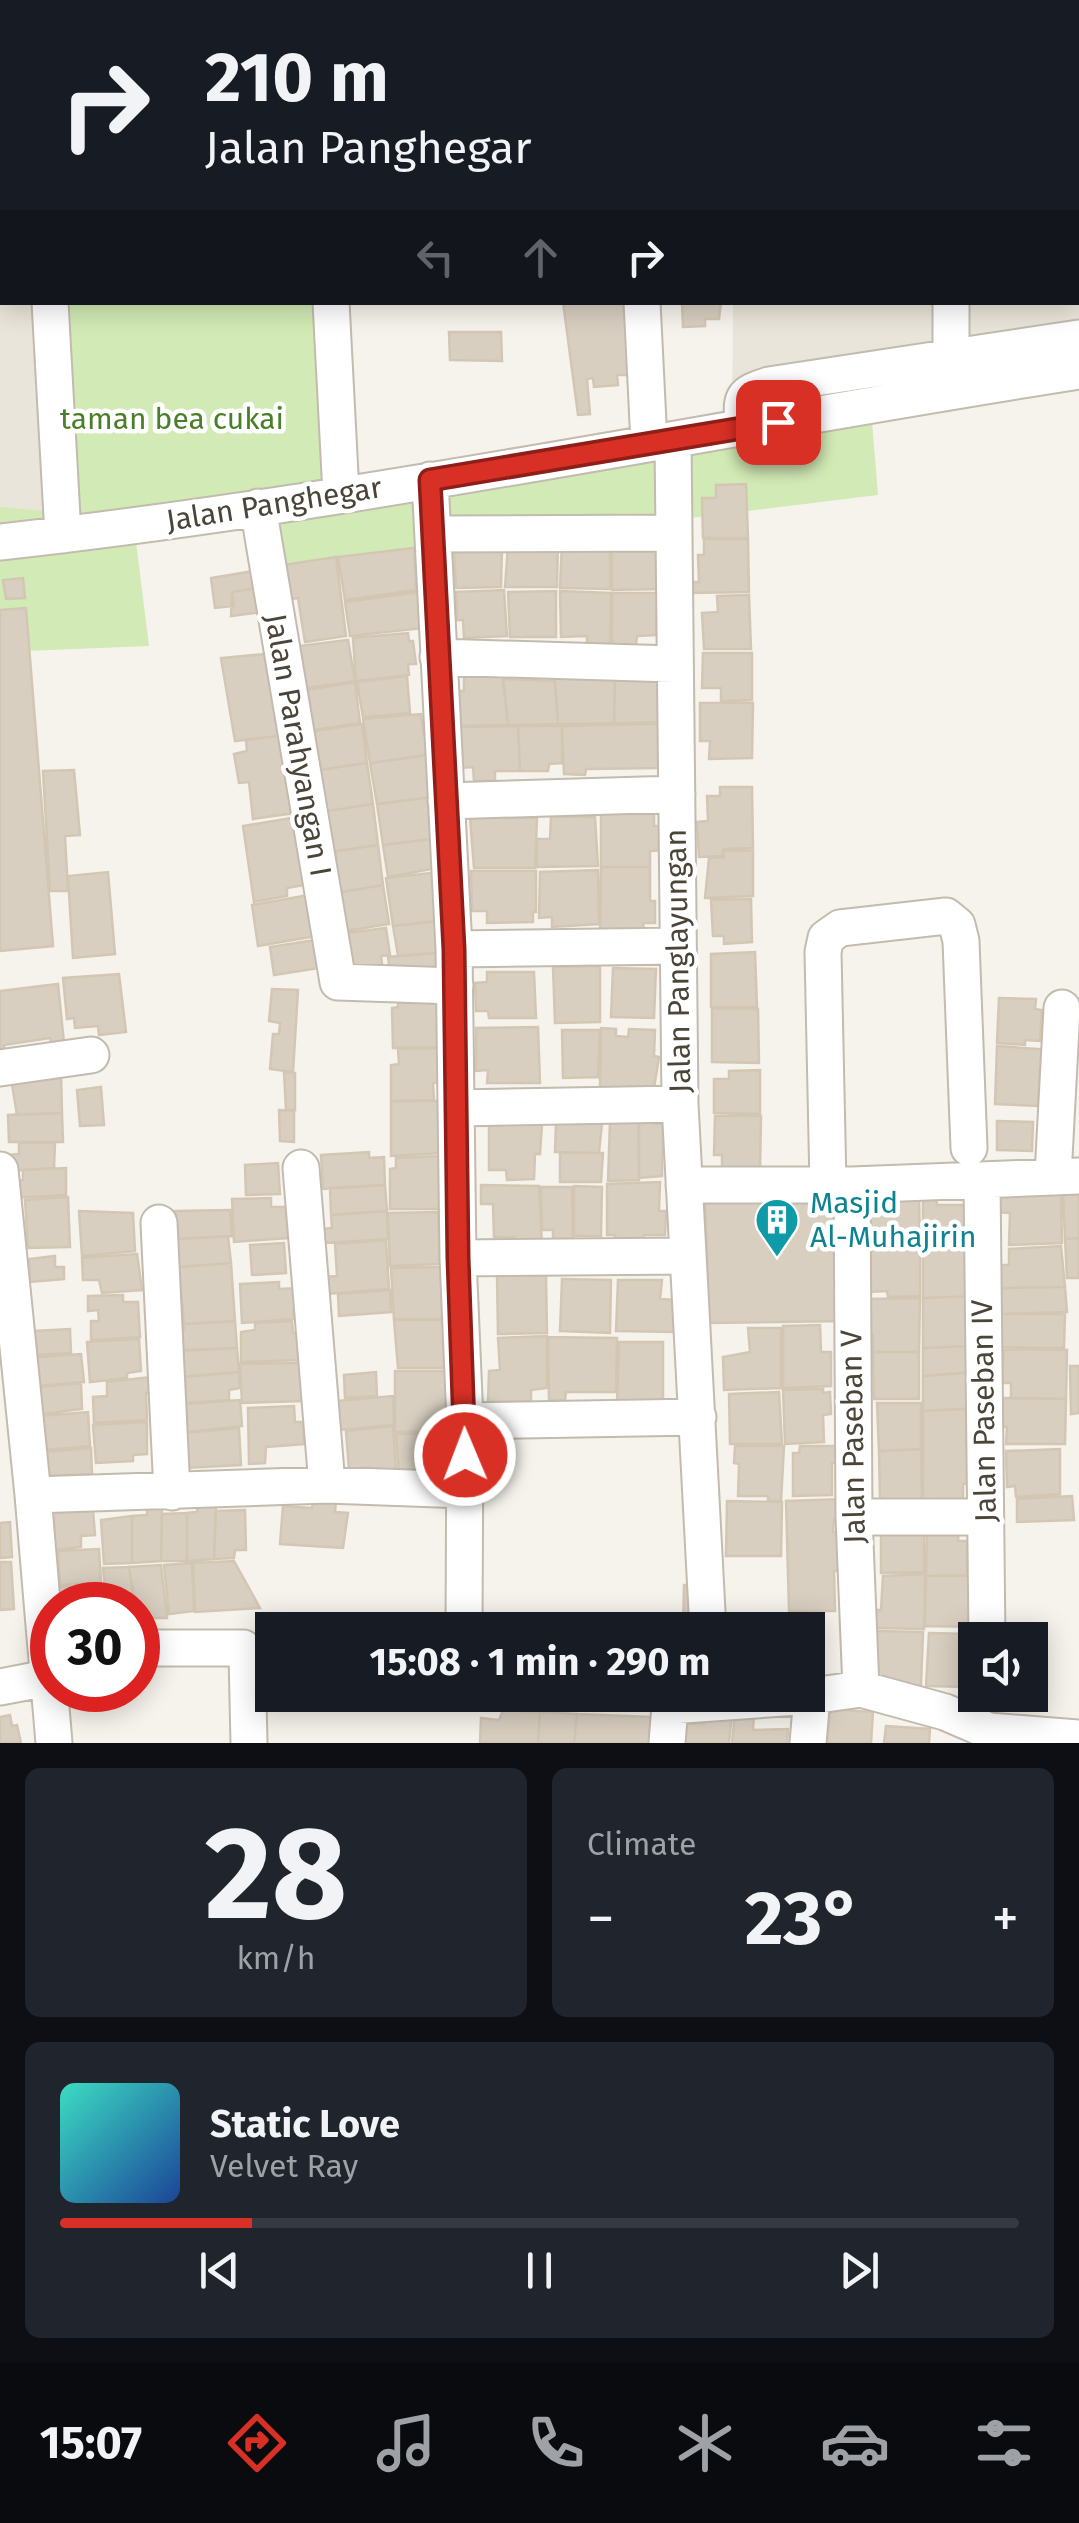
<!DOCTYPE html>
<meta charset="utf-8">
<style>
:root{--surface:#171b24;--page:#20242c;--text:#f1f3f6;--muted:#9ea1a6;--line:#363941;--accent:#d93025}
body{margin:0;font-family:"Fira Sans",sans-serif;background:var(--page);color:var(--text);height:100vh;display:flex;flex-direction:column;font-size:38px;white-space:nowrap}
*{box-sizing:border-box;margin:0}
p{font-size:32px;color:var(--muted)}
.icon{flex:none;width:55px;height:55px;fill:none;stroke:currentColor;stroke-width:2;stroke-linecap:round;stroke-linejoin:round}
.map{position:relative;height:1743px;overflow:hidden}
.side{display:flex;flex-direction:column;gap:25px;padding:25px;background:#0d0f14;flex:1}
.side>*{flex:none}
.hud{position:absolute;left:0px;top:0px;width:1080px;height:305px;box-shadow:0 5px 25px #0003;background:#171b24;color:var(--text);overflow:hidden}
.fabs{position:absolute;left:958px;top:1622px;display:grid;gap:20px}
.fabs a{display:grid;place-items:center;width:90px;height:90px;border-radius:0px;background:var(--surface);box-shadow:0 5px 25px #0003;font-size:50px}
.speed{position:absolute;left:30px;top:1582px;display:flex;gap:20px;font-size:50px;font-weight:700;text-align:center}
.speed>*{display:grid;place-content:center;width:130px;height:130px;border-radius:50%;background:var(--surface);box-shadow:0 5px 25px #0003;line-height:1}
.speed .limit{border:15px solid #d22;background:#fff;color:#111}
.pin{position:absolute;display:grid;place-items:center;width:85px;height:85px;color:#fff;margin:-42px;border-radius:20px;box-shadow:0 5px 15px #0006}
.me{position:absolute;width:110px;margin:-55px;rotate:359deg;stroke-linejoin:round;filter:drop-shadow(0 0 8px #0008)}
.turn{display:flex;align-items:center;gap:35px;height:210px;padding:0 40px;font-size:45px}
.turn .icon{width:130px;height:130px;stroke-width:2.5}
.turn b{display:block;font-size:70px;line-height:85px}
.lanes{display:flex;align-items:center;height:95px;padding:0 40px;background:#0003;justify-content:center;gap:50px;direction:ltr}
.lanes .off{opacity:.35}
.big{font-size:75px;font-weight:700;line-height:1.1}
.side .card{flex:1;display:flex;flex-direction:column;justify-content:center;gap:15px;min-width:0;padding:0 35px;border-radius:15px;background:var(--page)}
.side .dial{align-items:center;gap:0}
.dial b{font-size:130px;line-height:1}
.song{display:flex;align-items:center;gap:30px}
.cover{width:120px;height:120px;border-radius:15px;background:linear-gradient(135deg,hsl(170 70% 55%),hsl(220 70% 35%))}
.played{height:10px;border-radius:5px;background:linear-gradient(90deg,var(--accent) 20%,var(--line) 20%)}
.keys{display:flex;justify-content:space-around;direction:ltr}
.heat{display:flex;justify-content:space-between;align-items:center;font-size:55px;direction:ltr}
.side .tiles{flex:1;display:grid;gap:25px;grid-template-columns:1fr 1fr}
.card:last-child{grid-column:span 2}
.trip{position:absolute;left:255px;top:1612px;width:570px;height:100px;border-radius:0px;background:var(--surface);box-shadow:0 5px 25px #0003;font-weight:700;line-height:100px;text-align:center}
.menu{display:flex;height:160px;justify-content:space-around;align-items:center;background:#090b0e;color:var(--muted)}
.menu .icon{width:70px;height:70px}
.menu .selected{color:var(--accent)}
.menu b{font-size:45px;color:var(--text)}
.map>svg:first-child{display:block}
</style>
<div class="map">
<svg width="1079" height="1743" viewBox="0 0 1079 1743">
<rect width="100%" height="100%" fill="#f6f3ec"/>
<path fill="#eae5da" d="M0 0H528V2H2V302L243 303 263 495 0 517Z
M737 0H1079V362L732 423 733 303 1078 302V2Z"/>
<path fill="#d2eab5" d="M48 302 331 303 334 492 870 397 878 495 258 571 248 526 136 542 149 646 0 652V507L57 512Z"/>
<path fill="#d8cfc1" stroke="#d3c7b4" stroke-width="2.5" d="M199 0H449V2H156Z
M563 302H627L630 375H617L618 385 594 387 593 378 587 379 590 414 578 415Z
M682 302H721L719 319H705V326L683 327Z
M449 332H501L502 361 450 360Z
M746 484 748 538H703L702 498H716V485Z
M704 539H748L749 592 690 593V582H699L698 555H704Z
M558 541 557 587H505L508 546Z
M562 542H610V589L560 588Z
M612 547H661V589L612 590Z
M414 548 416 590 345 600 338 557Z
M502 549 501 587 456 588 454 551Z
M336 557 346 636 305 642 298 598 286 600 283 565Z
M266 569 270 586 232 592 234 606 215 608 211 578Z
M23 578 25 598 6 599 3 580Z
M270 586V611L231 616 232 592Z
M504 590 507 636 464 638 463 620H457L456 592Z
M556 591V637H510L508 592Z
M560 591 611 593 610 646 587 645V636L561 637Z
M420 592 424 628 350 636 345 602Z
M612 593H658L656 635 637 636 636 645H612Z
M749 595 751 649H704L702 613 718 612 717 596Z
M26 608 53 946 0 951V610Z
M408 633 409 641H413L416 664H408L409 675 356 681 353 638Z
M348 640 355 681 307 688 299 646Z
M277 653 286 735 235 741 221 658Z
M703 653H752V700L721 701V688H702Z
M502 668 508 725 458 726 457 691H464V669Z
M554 669 615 671 614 723 558 724Z
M407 676 410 713 363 717 357 682Z
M503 679 555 681 558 724 508 725Z
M615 679 667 681 666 722 614 723Z
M355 682 360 723 314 730 308 690Z
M700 703H753L752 758 709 759 710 741H700Z
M421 714 424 735H433L435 754 370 763 363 719Z
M362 724 367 763 319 770 314 731Z
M661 724 660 768 586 769 585 775 564 774 562 726Z
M518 726H562V763L549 764 548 771H520Z
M518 726 520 771H495V781H474L473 767 461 768 457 727Z
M292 734 303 812 253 819 249 782 239 783 234 754 247 751 246 740Z
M428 755 434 797 377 804 370 763Z
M367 763 373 804 321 812 319 770Z
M74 770 80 835 65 836 68 891H50L43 771Z
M720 787H752L753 848 723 849 722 856 699 857 697 822 708 821 707 796H720Z
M434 797 439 838 383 845 377 804Z
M630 802V814H654V826H666V850L650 851V867H601V803Z
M373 804 378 845 324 853 321 812Z
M303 816 299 845 304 885 287 888V896L254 902 243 826Z
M470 817 537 818 535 868H474Z
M551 817H595L598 866 537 867V839H550Z
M439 838 442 867 388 877 383 845Z
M378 845 383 885 331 894 326 866 336 865 335 851Z
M753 850V896L705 898 709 858 724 857V851Z
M601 867H650V901H655V923H643L644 932 600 933Z
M598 870 599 924 552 927V917L539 918 540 872Z
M471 871H536V912H533V922L487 923V911H472Z
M108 872 115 954 73 958 68 876Z
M439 872 448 920 393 926 386 878Z
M383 885 389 924 345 931 331 894Z
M309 895 316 936 258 946 252 905Z
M751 899 752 942 724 944V936H713L711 900Z
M448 920 449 952 398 956 393 926Z
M386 928 390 955 381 956 383 972 345 973 339 934Z
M315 940 319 968 274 975 270 947Z
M447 952V971L390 973 388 957Z
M755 952 757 1007H711V954Z
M600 966V1022L555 1023 553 967Z
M613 968 656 969 654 1018 611 1017Z
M487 972H534L536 1018H489L488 1011H476L475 983 487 982Z
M119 974 126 1032 99 1035 98 1026 75 1028 74 1018 67 1019 63 978Z
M58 984 64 1043 52 1045 50 1038 4 1045 5 1053 0 1054V991Z
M272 989 298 990 293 1072 270 1069 273 1034H279L280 1023 269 1021Z
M398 990 447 1004 439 1047 393 1048 392 1008 398 1007Z
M999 998 1036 999 1035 1009 1042 1010 1040 1041 1025 1040V1045L997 1043Z
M712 1008 758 1009 759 1063 712 1062Z
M538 1027 540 1083H487L488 1070 476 1071V1028Z
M601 1028 616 1029V1036L628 1037 629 1029 655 1030 654 1056 659 1057 654 1088 600 1087Z
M562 1030H600L598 1077 563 1078Z
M997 1046 1050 1050V1072L1040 1071 1038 1106 995 1104Z
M441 1048V1082L433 1083 434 1100 391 1101V1065L399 1064 398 1049Z
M760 1070V1114L714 1113V1079H729V1071Z
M284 1072 295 1073V1110H286Z
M61 1074 62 1113 17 1115 11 1078Z
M101 1087 104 1125 80 1126 77 1090Z
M391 1101H452L441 1153 391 1156Z
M279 1110 294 1111V1142L280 1141Z
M62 1113 63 1142H9L8 1115Z
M715 1116H761L760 1172H722V1155H714Z
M655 1117 654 1124H663L662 1176 639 1178 638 1118Z
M639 1120V1180L608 1181 610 1121Z
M997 1121 1033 1122 1032 1151 997 1150Z
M489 1123 542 1124 540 1154H535L534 1179 507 1180 506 1170H489Z
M556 1123H602L599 1153 555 1152Z
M19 1143H55L54 1168 8 1171V1155L19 1154Z
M369 1152V1158L384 1157 385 1185 323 1189 321 1155Z
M560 1153H603L601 1182H560Z
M440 1156 442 1209H390V1169L396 1168V1158Z
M278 1163 280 1194 246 1195 245 1165Z
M66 1168V1195L12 1198V1181L23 1180V1170Z
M660 1182 659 1211H666L665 1235H644V1246L615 1245V1235H607V1184Z
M385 1185 387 1211 331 1215 330 1188Z
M481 1185 539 1186 542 1246 514 1247V1237H494L493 1204H481Z
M574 1186 602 1187 601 1236H574Z
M541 1187H572L573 1242 553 1241V1230H542Z
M846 1190 847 1321 709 1323 705 1196Z
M997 1192H1061L1062 1243 1009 1245 1010 1213 996 1212Z
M1063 1193H1079V1238L1065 1239Z
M863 1196 919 1197 920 1248 869 1247 870 1211H863Z
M68 1197 70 1247 28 1248 25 1200Z
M923 1197H936L937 1205H969V1245L923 1246Z
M271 1198V1207H287L288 1238 234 1242 232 1199Z
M230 1210 232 1236 177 1239 175 1211Z
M79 1211 133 1213 135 1251 82 1256Z
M387 1211 388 1239 323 1243 322 1229 332 1228 331 1215Z
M438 1212 440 1264 390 1266 388 1213Z
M228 1236 231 1263 179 1267 177 1239Z
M1079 1238V1278H1067L1065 1239Z
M386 1240 389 1289 327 1294 325 1277 337 1276 335 1244Z
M284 1243 286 1273 252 1275 250 1245Z
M969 1245 977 1296 923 1298V1246Z
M1061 1246 1065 1287 999 1288V1265H1009V1249Z
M869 1247 920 1248V1296L888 1297 887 1291 869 1292Z
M137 1254 142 1290 102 1293 99 1280H83L82 1258Z
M55 1256V1267H64V1279L30 1282 29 1259Z
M231 1263 235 1321 184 1324 179 1267Z
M446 1267 455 1319H394L391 1268Z
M546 1273 547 1333 498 1334 497 1275Z
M562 1279 611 1280 610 1333 560 1331Z
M618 1280H662L660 1299 675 1300V1332L616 1331Z
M279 1282V1289L299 1288 300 1310 293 1311 294 1319 242 1323 240 1284Z
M1065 1287 1067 1312 999 1314V1288Z
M390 1290 391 1312 339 1316 338 1294Z
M123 1295V1302H138L140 1337 91 1340V1321H99L98 1310 88 1311V1296Z
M977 1296 971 1346 923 1348V1298Z
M920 1298 919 1352H873V1335H868L867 1299Z
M999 1314H1065L1064 1348 999 1347Z
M394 1320H454L444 1341V1368H398Z
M235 1321 237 1348 178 1351 177 1331 184 1330V1324Z
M292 1321 293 1333 298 1332 304 1360 241 1362V1332L255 1330V1323Z
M820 1325 821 1352H831V1386L783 1388V1326Z
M748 1328H781V1388L724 1390 723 1357 750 1352Z
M70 1329 71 1353 35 1355 34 1331Z
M547 1336V1388L531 1390V1401L488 1402 489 1371 500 1370 498 1338Z
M548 1337 617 1338 616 1392H566L565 1400H549Z
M139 1339 141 1371 127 1373V1378L90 1382 87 1342Z
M619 1342H663V1402L617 1403Z
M971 1346 972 1372 923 1376V1348Z
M237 1348 239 1372 179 1377 178 1350Z
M1004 1349 1067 1350 1066 1399 1011 1398V1383H1002Z
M873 1352H919V1399H874Z
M81 1354 84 1382 28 1387 25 1358Z
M302 1363 305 1401 242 1403 240 1364Z
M1070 1366H1079V1413L1071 1414Z
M395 1371H449L458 1431 395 1432Z
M239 1372 240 1388 229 1390V1400L186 1403 185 1377Z
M376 1372 377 1396 345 1398 344 1375Z
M979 1372 980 1408 923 1411V1376Z
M152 1377 153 1393H146L147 1420 94 1423 93 1397 107 1396V1382Z
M81 1383 82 1409 42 1414V1404L29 1405 28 1388Z
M823 1389V1393L830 1392 831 1414 823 1415 824 1442 785 1444 783 1390Z
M779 1392 782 1444H730L729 1394Z
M393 1396 394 1425 339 1430 338 1401Z
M1003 1398 1066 1399 1065 1444H1006L1007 1427H1001Z
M240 1400 242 1426 188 1432 186 1404Z
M877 1403H921V1449L879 1451Z
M294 1406 295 1422H303L304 1444 266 1447 265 1463 249 1464 248 1408Z
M968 1409 966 1444 973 1445V1483L963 1484V1498L923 1500V1411Z
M88 1412 90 1446 43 1450 41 1416Z
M147 1422V1454L133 1455V1461L96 1463 93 1425Z
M393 1426 396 1471 369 1474 368 1467 349 1469 346 1431Z
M239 1428 241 1465 186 1468 184 1433Z
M448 1433 451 1473 399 1474 396 1434Z
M735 1446H784L781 1501H768V1496H738L739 1464 734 1463Z
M800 1446H840V1462L832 1463V1495L793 1496V1453H799Z
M91 1448 92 1474 46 1476 44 1452Z
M921 1449 922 1500H880L879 1451Z
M1060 1449V1494L1016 1497 1015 1486 1007 1487 1006 1451Z
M1072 1496 1074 1520 1017 1522V1499Z
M314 1498 336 1500 335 1512 348 1513 343 1548 280 1544 283 1506 312 1508Z
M845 1499V1518L834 1519 833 1532 845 1534 846 1570 834 1571 835 1611H789L786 1501Z
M216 1501 214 1559 187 1561V1513L197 1512 198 1502Z
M727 1501 782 1502 781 1556H726Z
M162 1507 161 1561 132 1563V1516L147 1515V1508Z
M93 1510 95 1535 81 1536V1547L53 1550 50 1513Z
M245 1510 246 1550H235L234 1558 214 1559 216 1511Z
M187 1513V1561H161L162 1514Z
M132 1516V1563L104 1564 101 1520Z
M10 1522 12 1557 0 1558V1523Z
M881 1525 924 1526V1572L881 1573Z
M927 1525 959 1526 958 1541H967V1575L926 1576Z
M99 1549 101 1582 60 1585 58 1551Z
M234 1561 260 1608 195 1612 193 1563Z
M0 1562H11L14 1609 0 1610Z
M192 1563 194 1611 169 1614 164 1565Z
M161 1565 167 1618H138L129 1567Z
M129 1567 134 1605H107L103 1568Z
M925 1574 924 1629 874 1628 875 1610H881L883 1576Z
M926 1576H978L977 1627 925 1626Z
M101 1584 102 1605H52L47 1588Z
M684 1585 703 1586V1630H683Z
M876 1631 923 1632 921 1686 868 1682Z
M929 1633 970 1634 967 1687 926 1686Z
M830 1709 873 1712 871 1743H827Z
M503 1710 540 1712 538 1743H480L481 1718 499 1720Z
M540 1712 577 1714 574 1743H538Z
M577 1714 652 1717 650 1743H574Z
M735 1714H754L753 1730 788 1729 787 1743H732Z
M10 1715 12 1726 17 1725 21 1743H0V1717Z
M732 1715 729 1743H680L682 1724H704L705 1716Z
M886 1726 930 1729 929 1743H884Z"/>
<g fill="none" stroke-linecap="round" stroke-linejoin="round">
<defs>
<path id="minor" d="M33 0V2
M474 0V2
M627 0V2
M856 0 859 2
M1046 0 1048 2
M822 2V0
M1078 33 1079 34
M1078 164H1079
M50 302 63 535
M331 302 341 494
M642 302 649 443
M951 302V380
M743 428C742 398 738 395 769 385L1079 338
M673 440 680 1104 708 1630
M430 480 454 949 458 1258 465 1421 464 1630
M258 507 338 982 455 986
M433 534 673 533
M0 542C362 502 719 427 1079 371
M438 657 673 664
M446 801 677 794
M454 949 678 946
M0 1068 91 1055
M457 1108 680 1104
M301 1168 327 1485
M0 1170 33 1495
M1053 1176 1062 1008
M982 1181 987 1640
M684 1185H852L1079 1176
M828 1185 823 952 826 938 840 928 946 916 957 925 961 941 969 1148
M852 1185 854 1517 861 1689
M159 1223 172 1492
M458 1258 687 1256
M465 1421 698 1417
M854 1517H985
M138 1648H243L247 1655 249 1743
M0 1687 47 1678
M54 1743 33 1495 327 1485 466 1490
M667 1743 670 1706 812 1696 861 1689 945 1712 989 1731 1079 1738
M808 1743 812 1696"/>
</defs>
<use href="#minor" stroke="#c2bbae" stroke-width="39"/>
<use href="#minor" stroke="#fff" stroke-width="35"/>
</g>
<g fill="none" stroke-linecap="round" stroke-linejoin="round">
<defs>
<path id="route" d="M465 1455 458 1258 454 949 430 480 778 422"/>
</defs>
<use href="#route" stroke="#8d1f18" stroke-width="25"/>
<use href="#route" stroke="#d93025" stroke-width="18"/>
</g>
<defs>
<symbol id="building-pin" viewBox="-11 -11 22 30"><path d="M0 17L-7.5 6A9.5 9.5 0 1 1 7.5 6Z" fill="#0f9aa8" stroke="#fff"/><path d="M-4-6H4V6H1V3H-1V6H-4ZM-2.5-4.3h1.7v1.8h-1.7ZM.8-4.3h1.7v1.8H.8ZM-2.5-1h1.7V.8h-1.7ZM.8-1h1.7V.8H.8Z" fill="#fff"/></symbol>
</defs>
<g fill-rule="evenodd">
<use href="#building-pin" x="752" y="1195" width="50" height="68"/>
</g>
<g text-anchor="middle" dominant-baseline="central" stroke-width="9" stroke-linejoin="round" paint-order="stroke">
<g font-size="30" fill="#4a7f2a" stroke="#fff">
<text x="172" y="419">taman bea cukai</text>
</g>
<g font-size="30" fill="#4b4439" stroke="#fff">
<text transform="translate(274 504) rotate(-9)">Jalan Panghegar</text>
<text transform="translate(298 745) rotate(80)">Jalan Parahyangan I</text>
<text transform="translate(678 961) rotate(-91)">Jalan Panglayungan</text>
<text transform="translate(984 1411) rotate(-91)">Jalan Paseban IV</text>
<text transform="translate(853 1437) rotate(-91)">Jalan Paseban V</text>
</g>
<g font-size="30" fill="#0d838f" stroke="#fff" text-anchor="start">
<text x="810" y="1203">Masjid<tspan x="810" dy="34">Al-Muhajirin</tspan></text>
</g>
</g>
</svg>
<div class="fabs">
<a><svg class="icon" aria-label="sound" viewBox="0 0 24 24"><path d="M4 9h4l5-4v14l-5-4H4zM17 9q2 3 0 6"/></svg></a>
</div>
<div class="speed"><div class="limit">30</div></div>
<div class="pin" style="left:778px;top:422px;background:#d93025"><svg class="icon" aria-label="arrive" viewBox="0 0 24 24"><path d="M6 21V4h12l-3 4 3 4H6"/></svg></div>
<svg class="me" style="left:465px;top:1455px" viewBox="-20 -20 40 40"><circle r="17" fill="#d93025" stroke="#fff" stroke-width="3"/><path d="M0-11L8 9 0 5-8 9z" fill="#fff"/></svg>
<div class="trip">15:08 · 1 min · 290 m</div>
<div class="hud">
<div class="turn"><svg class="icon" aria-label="right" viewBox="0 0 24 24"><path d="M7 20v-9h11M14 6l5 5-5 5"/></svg><div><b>210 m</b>Jalan Panghegar</div></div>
<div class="lanes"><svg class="icon off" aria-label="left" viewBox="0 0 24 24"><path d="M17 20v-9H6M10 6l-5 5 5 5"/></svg><svg class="icon off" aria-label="ahead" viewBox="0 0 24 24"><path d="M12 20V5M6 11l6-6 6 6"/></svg><svg class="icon" aria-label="right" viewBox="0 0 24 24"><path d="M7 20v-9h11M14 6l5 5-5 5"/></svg></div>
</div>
</div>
<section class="side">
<div class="tiles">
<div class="card dial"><b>28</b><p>km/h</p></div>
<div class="card"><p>Climate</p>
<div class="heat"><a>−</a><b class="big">23°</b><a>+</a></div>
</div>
<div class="card">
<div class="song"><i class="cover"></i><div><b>Static Love</b><p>Velvet Ray</p></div></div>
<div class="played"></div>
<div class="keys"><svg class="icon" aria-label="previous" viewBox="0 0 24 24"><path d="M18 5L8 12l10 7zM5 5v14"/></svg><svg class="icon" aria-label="pause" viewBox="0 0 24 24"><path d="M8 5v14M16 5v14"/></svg><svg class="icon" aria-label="next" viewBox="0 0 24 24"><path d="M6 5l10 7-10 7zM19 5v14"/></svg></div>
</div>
</div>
</section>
<nav class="menu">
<b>15:07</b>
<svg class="icon selected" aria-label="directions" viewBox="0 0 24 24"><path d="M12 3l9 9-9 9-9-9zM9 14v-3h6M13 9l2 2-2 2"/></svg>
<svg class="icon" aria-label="music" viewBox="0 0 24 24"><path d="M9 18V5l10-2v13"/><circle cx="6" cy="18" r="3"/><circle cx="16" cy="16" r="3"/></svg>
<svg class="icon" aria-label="phone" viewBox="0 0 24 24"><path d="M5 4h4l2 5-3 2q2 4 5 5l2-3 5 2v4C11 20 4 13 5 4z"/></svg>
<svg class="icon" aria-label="climate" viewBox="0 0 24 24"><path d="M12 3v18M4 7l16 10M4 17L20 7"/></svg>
<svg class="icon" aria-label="car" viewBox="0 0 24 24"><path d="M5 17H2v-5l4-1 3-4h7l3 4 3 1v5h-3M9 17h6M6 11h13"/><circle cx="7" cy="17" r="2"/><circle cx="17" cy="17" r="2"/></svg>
<svg class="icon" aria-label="filters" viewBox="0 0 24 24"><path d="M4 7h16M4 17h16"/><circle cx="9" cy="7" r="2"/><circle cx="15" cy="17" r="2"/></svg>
</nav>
